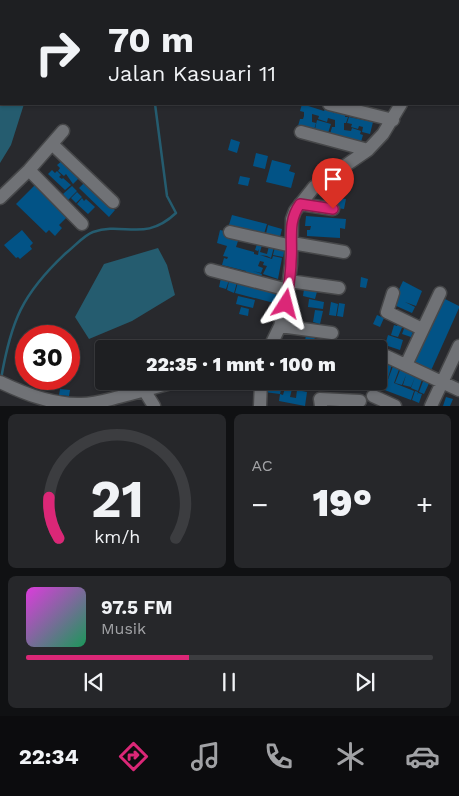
<!DOCTYPE html>
<html lang="id">
<meta charset="utf-8">
<style>
:root{--surface:#1e1f22;--page:#26272a;--text:#f1f3f6;--muted:#a1a2a5;--line:#3c3d40;--accent:#db2777}
body{margin:0;font-family:"Work Sans",sans-serif;background:var(--page);color:var(--text);height:100vh;display:flex;flex-direction:column;font-size:19px;white-space:nowrap}
*{box-sizing:border-box;margin:0}
p{font-size:16px;color:var(--muted)}
.icon{flex:none;width:28px;height:28px;fill:none;stroke:currentColor;stroke-width:2;stroke-linecap:round;stroke-linejoin:round}
.map{position:relative;height:406px;overflow:hidden}
.sheet{display:flex;flex-direction:column;gap:8px;padding:8px;background:#101113;flex:1}
.sheet>*{flex:none}
.top-card{position:absolute;left:0px;top:0px;width:460px;height:105px;box-shadow:0 1px 4px #0004,0 0 0 1px var(--line);background:#1e1f22;color:var(--text);overflow:hidden}
.speed{position:absolute;left:15px;top:325px;display:flex;gap:10px;font-size:25px;font-weight:700;text-align:center}
.speed>*{display:grid;place-content:center;width:65px;height:65px;border-radius:50%;background:var(--surface);box-shadow:0 1px 4px #0004,0 0 0 1px var(--line);line-height:1}
.speed .limit{border:8px solid #d22;background:#fff;color:#111}
.pin{position:absolute;display:grid;place-items:center;width:42px;height:42px;color:#fff;margin:-51px -21px;border-radius:50% 50% 50% 0;rotate:-45deg;box-shadow:0 0 5px #0007}
.pin .icon{rotate:45deg}
.me{position:absolute;width:55px;margin:-28px;rotate:9deg;stroke-linejoin:round;filter:drop-shadow(0 0 4px #0008)}
.turn{display:flex;align-items:center;gap:18px;height:105px;padding:0 25px;font-size:22px}
.turn .icon{width:65px;height:65px;stroke-width:2.5}
.turn b{display:block;font-size:35px;line-height:42px}
.big{font-size:38px;font-weight:800;line-height:1.1}
.sheet .tile{flex:1;display:flex;flex-direction:column;justify-content:center;gap:8px;min-width:0;padding:0 18px;border-radius:8px;background:var(--page)}
.sheet .dial{align-items:center;gap:0}
.dial svg{height:130px;overflow:visible;fill:none;stroke:var(--line);stroke-width:7;stroke-linecap:round;text-anchor:middle}
.dial text{fill:var(--text);stroke:none}
.song{display:flex;align-items:center;gap:15px}
.cover{width:60px;height:60px;border-radius:8px;background:linear-gradient(135deg,hsl(300 70% 55%),hsl(150 70% 35%))}
.played{height:5px;border-radius:2px;background:linear-gradient(90deg,var(--accent) 40%,var(--line) 40%)}
.keys{display:flex;justify-content:space-around;direction:ltr}
.heat{display:flex;justify-content:space-between;align-items:center;font-size:28px;direction:ltr}
.sheet .tiles{flex:1;display:grid;gap:8px;grid-template-columns:1fr 1fr}
.tile:last-child{grid-column:span 2}
.trip{position:absolute;left:95px;top:340px;width:292px;height:50px;border-radius:5px;background:var(--surface);box-shadow:0 1px 4px #0004,0 0 0 1px var(--line);font-weight:800;line-height:50px;text-align:center}
.tab-bar{display:flex;height:80px;justify-content:space-around;align-items:center;background:#0c0c0e;color:var(--muted)}
.tab-bar .icon{width:35px;height:35px}
.tab-bar .active{color:var(--accent)}
.tab-bar b{font-size:22px;color:var(--text)}
.map>svg:first-child{display:block}
</style>
<div class="map">
<svg width="459" height="406" viewBox="0 0 459 406">
<rect width="100%" height="100%" fill="#28292d"/>
<path fill="#255c6f" d="M0 0H267V1H1V104H24L11 145 0 163Z
M158 248 167 265 175 295 132 321 89 339 75 317 104 264Z"/>
<g fill="none" stroke-linecap="round" stroke-linejoin="round">
<path stroke="#255c6f" stroke-width="2.5" d="M1 379C11 321 22 294 66 253 74 247 84 235 93 232 124 221 144 243 176 213L167 196 155 104"/>
</g>
<path fill="#025386" d="M302 104 324 111 326 107 333 109V114L334 108 346 111 345 117H348L346 123H344V130L351 131 352 128 361 131 360 134 363 135 361 142 330 134 332 127H335V120L328 118 327 122 318 119 319 116 312 114V122L316 123 314 130 298 126 300 119H303L304 116V112L300 111Z
M349 117 373 122 370 134 362 132 363 127 359 126 358 129 351 127 352 124 347 123Z
M317 120 331 124 328 133 315 129Z
M231 139 240 142 237 153 228 150Z
M256 153 268 156 265 169 253 166Z
M63 160 80 177 73 184 66 174 64 176 58 171 60 168 57 165Z
M272 160 291 165 289 171 295 173 291 188 266 182Z
M52 170 55 173 57 171 61 175 59 177 62 179 63 178 71 185 65 190 48 174Z
M240 176 250 178 248 186 238 184Z
M85 182 115 210 109 217 79 188Z
M36 184 69 215 59 225 62 228 55 236 49 230 46 233 16 204Z
M327 185 336 186 335 189 343 190 342 196 322 194 323 188H327Z
M72 186 77 191 68 200 63 194Z
M77 192 82 197 76 203 71 198Z
M330 197 346 199 344 209 329 207Z
M82 198 84 201 86 199 95 207 88 214 77 204Z
M232 215 267 224 263 237 228 228Z
M306 216 346 219 345 229 340 228V238L307 236V230H310L311 226H305Z
M268 225 282 229 279 241 265 238Z
M22 230 33 243 30 246 32 249 20 259 18 257 16 258 4 245Z
M220 230 240 235 236 247 254 252V254L258 255 259 249 258 251 255 250 257 244 262 245 260 252 267 254 269 246 274 247 271 258 267 256 260 255 272 259 273 256 282 258 278 279 263 274 267 266 263 265 264 262 260 261 258 266 263 268 261 273 253 271 262 274 260 281 245 276 246 271 222 265 224 258 227 259 228 257 223 256 227 246 217 243Z
M275 247 285 249 283 257 273 255Z
M230 277 238 279 234 293 227 290Z
M361 277 368 279 366 288 360 287Z
M221 278 229 280 226 289 219 287Z
M403 281 422 291 416 306 405 302 415 307 412 313 392 304Z
M238 282 277 292 274 303 235 293Z
M309 286 318 288 315 299 303 296 304 289 309 290Z
M238 296 255 300 253 308 236 304Z
M441 297 459 306V308L429 375 409 365Z
M309 299 324 302 323 309 308 307Z
M331 302 338 304 336 316 329 315Z
M339 303 345 304 343 317 337 316Z
M241 307 249 309 248 316 239 314Z
M315 310 323 311 320 324 313 322Z
M377 315 384 318 380 327 373 324Z
M399 321 404 323 398 337 391 335 394 325 397 326Z
M405 326 414 329 411 337 402 334Z
M306 335 315 336 314 343 327 345V349H311L312 342 305 341Z
M388 335 403 340 400 350 385 345Z
M295 341 311 343 310 349 294 347Z
M379 360 392 364 387 382 395 361 401 364 394 383 414 391 411 400 382 389 386 380 379 377Z
M402 365 424 374 418 391 411 388 415 377 411 387 403 385 406 375 402 385 395 383Z
M425 376 431 379 424 394 419 392Z
M379 379 384 381 380 390 373 388Z
M293 381H309L312 383 311 389 303 387 304 384Z
M265 384 282 386 280 394 264 392Z
M285 388 292 389 290 397 296 398 297 390 307 392 305 406 279 401 280 394 283 395Z
M60 389 70 390 69 396 59 395Z
M415 391 418 392 417 395 418 393 422 394 419 403 412 400Z
M446 397 453 399 450 406H443Z"/>
<g fill="none" stroke-linecap="round" stroke-linejoin="round">
<defs>
<path id="minor" d="M346 0 347 1
M358 1 359 0
M417 1 418 0
M329 104 393 120
M301 132 368 150
M52 144 113 202
M29 170 82 224
M0 198 29 170 63 131
M300 204 333 209
M230 232 292 246
M292 243 344 252
M211 270 288 290
M289 281 339 288
M393 293 387 312 422 329
M280 326 332 333
M269 349 280 326 286 304 291 264 292 219 295 211 314 187 368 150 383 134 401 104
M386 356 459 390
M406 365 440 293
M0 382C25 394 53 405 81 404 94 404 107 400 119 397 139 392 159 386 179 381
M144 390 154 406
M373 396 395 406
M260 406 261 381
M321 406 320 399 360 401
M431 406 459 346"/>
</defs>
<use href="#minor" stroke="#464749" stroke-width="15"/>
<use href="#minor" stroke="#707276" stroke-width="12"/>
</g>
<g fill="none" stroke-linecap="round" stroke-linejoin="round">
<defs>
<path id="route" d="M286 304C288 290 291 275 291 261 293 241 287 222 300 204L333 209"/>
</defs>
<use href="#route" stroke="#8e194d" stroke-width="12"/>
<use href="#route" stroke="#db2777" stroke-width="9"/>
</g>
</svg>
<div class="speed"><div class="limit">30</div></div>
<div class="pin" style="left:333px;top:209px;background:#d93025"><svg class="icon" aria-label="arrive" viewBox="0 0 24 24"><path d="M6 21V4h12l-3 4 3 4H6"/></svg></div>
<svg class="me" style="left:286px;top:304px" viewBox="-20 -20 40 40"><path d="M0-17L14 15 0 8-14 15z" fill="#db2777" stroke="#fff" stroke-width="4"/></svg>
<div class="trip">22:35 · 1 mnt · 100 m</div>
<div class="top-card">
<div class="turn"><svg class="icon" aria-label="right" viewBox="0 0 24 24"><path d="M7 20v-9h11M14 6l5 5-5 5"/></svg><div><b>70 m</b>Jalan Kasuari 11</div></div>
</div>
</div>
<section class="sheet">
<div class="tiles">
<div class="tile dial"><svg viewBox="0 0 100 80">
<path d="M14 69A42 42 0 1 1 86 69"/>
<path d="M14 69A42 42 0 0 1 8 44" stroke="#db2777"/>
<text x="50" y="56" font-size="32" font-weight="700">21</text>
<text x="50" y="72" font-size="11">km/h</text>
</svg></div>
<div class="tile"><p>AC</p>
<div class="heat"><a>−</a><b class="big">19°</b><a>+</a></div>
</div>
<div class="tile">
<div class="song"><i class="cover"></i><div><b>97.5 FM</b><p>Musik</p></div></div>
<div class="played"></div>
<div class="keys"><svg class="icon" aria-label="previous" viewBox="0 0 24 24"><path d="M18 5L8 12l10 7zM5 5v14"/></svg><svg class="icon" aria-label="pause" viewBox="0 0 24 24"><path d="M8 5v14M16 5v14"/></svg><svg class="icon" aria-label="next" viewBox="0 0 24 24"><path d="M6 5l10 7-10 7zM19 5v14"/></svg></div>
</div>
</div>
</section>
<nav class="tab-bar">
<b>22:34</b>
<svg class="icon active" aria-label="directions" viewBox="0 0 24 24"><path d="M12 3l9 9-9 9-9-9zM9 14v-3h6M13 9l2 2-2 2"/></svg>
<svg class="icon" aria-label="music" viewBox="0 0 24 24"><path d="M9 18V5l10-2v13"/><circle cx="6" cy="18" r="3"/><circle cx="16" cy="16" r="3"/></svg>
<svg class="icon" aria-label="phone" viewBox="0 0 24 24"><path d="M5 4h4l2 5-3 2q2 4 5 5l2-3 5 2v4C11 20 4 13 5 4z"/></svg>
<svg class="icon" aria-label="climate" viewBox="0 0 24 24"><path d="M12 3v18M4 7l16 10M4 17L20 7"/></svg>
<svg class="icon" aria-label="car" viewBox="0 0 24 24"><path d="M5 17H2v-5l4-1 3-4h7l3 4 3 1v5h-3M9 17h6M6 11h13"/><circle cx="7" cy="17" r="2"/><circle cx="17" cy="17" r="2"/></svg>
</nav>
